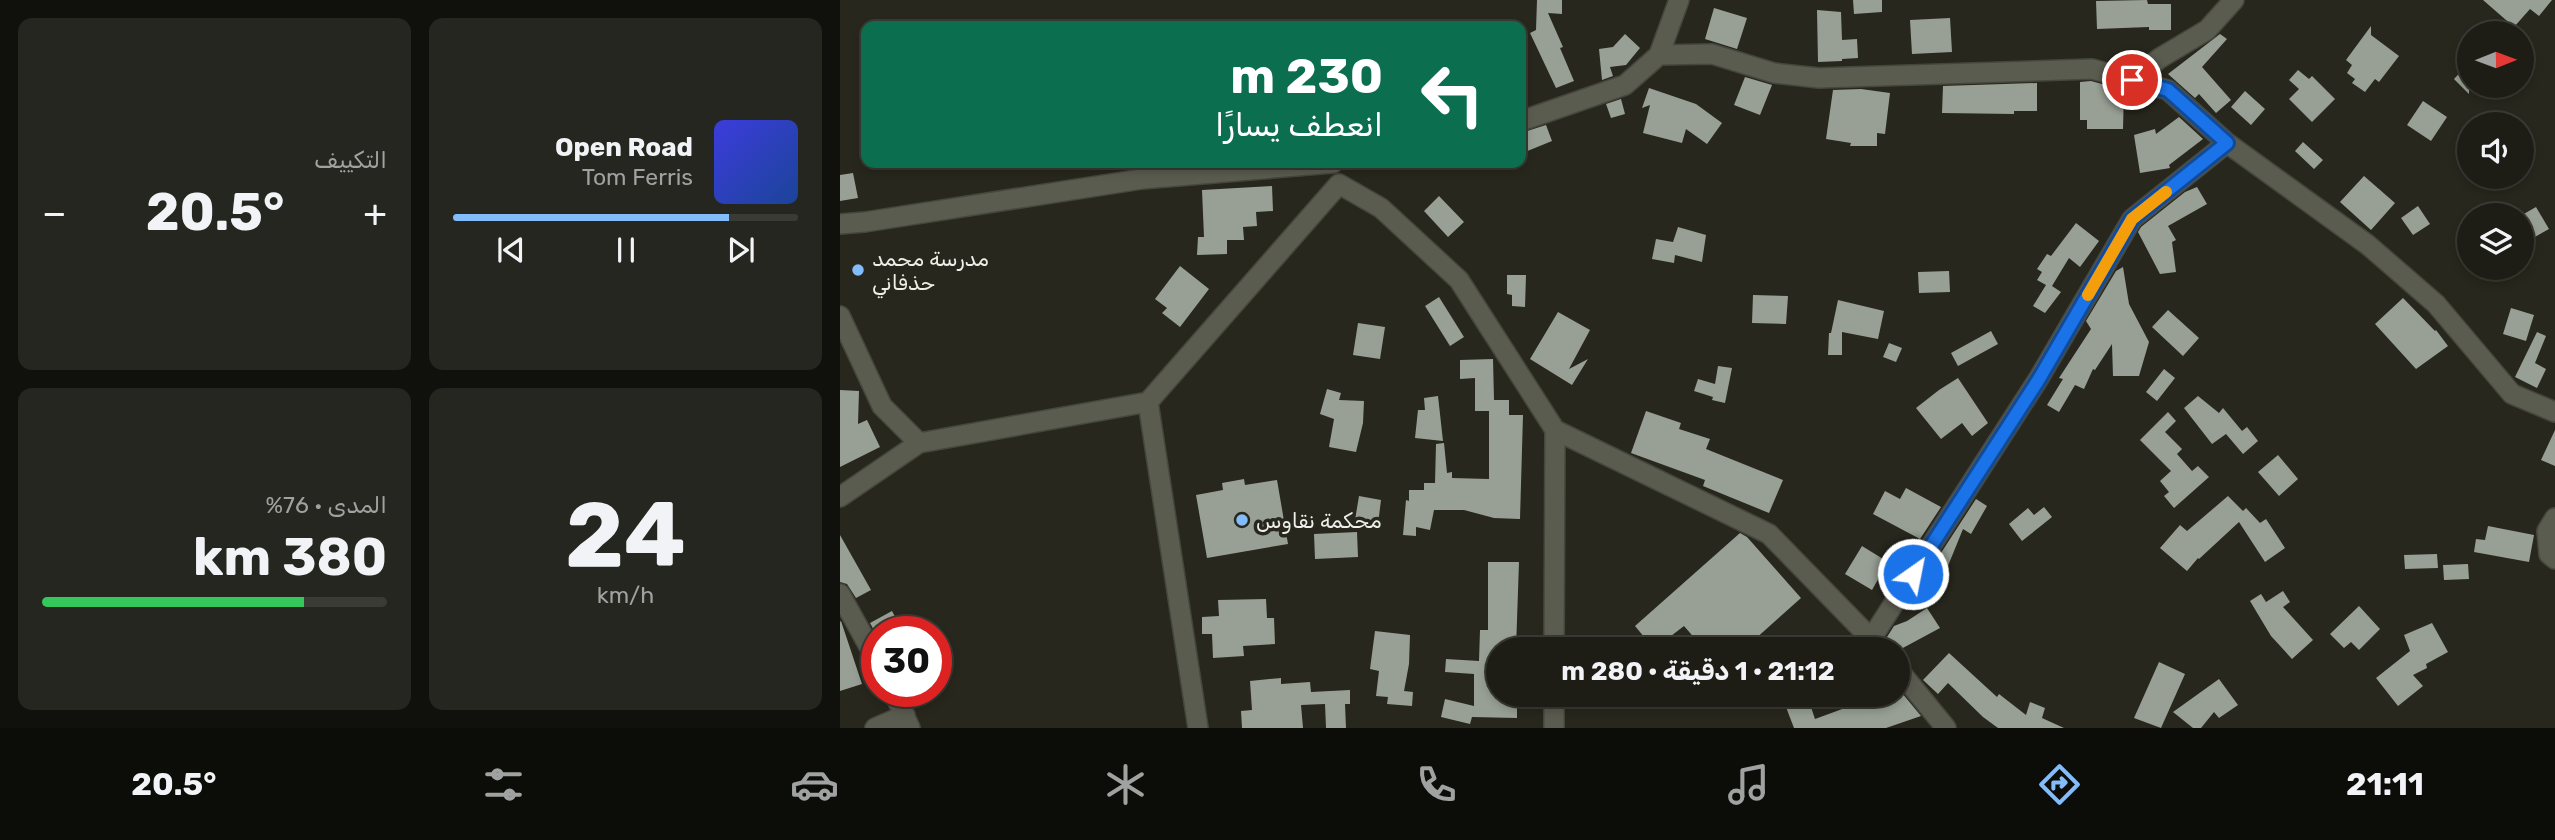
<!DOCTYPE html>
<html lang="ar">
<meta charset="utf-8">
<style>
:root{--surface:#1d1d16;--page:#25261f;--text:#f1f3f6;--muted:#a0a2a1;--line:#3b3b35;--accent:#82bcfa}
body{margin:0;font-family:Rubik,"Noto Sans Arabic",sans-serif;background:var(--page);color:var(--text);direction:rtl;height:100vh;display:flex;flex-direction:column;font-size:26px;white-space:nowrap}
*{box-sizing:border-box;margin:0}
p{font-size:23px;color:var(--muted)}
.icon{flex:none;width:38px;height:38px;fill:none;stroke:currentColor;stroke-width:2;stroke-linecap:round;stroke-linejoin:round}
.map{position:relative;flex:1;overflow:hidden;direction:ltr}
.side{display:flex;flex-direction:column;gap:18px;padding:18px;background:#10100c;width:840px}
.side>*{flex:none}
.guide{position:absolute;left:21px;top:21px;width:665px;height:147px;border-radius:14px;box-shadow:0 4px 10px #0003,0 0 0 2px var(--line);direction:rtl;background:#0b6e4f;color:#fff;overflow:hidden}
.needle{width:46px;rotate:89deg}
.buttons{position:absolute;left:1617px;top:21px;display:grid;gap:14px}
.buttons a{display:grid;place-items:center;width:77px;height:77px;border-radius:50%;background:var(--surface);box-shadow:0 4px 10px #0003,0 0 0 2px var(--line);font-size:35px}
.speed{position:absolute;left:21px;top:616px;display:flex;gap:14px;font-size:35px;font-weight:700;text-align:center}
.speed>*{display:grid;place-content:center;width:91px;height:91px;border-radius:50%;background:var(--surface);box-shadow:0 4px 10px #0003,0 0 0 2px var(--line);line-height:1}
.speed .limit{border:10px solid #d22;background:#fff;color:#111}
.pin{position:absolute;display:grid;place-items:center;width:60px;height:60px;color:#fff;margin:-30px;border:4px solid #fff;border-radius:50%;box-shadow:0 2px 7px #0007}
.me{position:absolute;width:77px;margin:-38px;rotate:33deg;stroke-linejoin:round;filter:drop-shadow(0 0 5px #0008)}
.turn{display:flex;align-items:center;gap:24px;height:147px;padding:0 28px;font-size:32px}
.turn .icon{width:91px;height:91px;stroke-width:2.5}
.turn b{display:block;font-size:49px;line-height:60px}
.big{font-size:52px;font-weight:700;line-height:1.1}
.side .widget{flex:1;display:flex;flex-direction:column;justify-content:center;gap:10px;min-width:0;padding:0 24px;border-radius:14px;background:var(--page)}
.side .dial{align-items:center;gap:0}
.dial b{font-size:91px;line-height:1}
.song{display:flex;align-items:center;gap:21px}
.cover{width:84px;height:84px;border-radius:10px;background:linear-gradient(135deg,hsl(240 70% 55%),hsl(220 70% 35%))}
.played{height:7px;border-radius:4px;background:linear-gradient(90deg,var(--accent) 80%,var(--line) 80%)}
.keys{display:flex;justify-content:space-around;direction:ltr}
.heat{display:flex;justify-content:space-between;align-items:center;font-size:38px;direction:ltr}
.charge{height:10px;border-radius:5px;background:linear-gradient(90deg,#34c759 76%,var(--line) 0)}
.side .tiles{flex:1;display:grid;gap:18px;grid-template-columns:repeat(2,1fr)}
.trip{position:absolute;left:646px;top:637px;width:424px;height:70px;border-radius:35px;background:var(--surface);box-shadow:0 4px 10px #0003,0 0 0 2px var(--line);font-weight:700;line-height:70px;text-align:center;direction:rtl}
.menu{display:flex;height:112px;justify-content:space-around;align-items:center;background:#0c0c09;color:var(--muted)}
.menu .icon{width:49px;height:49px}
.menu .current{color:var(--accent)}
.menu b{font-size:32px;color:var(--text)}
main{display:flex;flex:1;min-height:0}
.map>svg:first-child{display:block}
</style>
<main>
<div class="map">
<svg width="1715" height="728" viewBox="0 0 1715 728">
<rect width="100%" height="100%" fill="#27271d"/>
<path fill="#98a095" d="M697 0H722V14L708 13 723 47 720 48 734 81 716 88 690 33 696 30Z
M1013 0H1042V12L1014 14Z
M1307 0 1308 4H1331V30H1309V27L1257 29 1256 1Z
M1643 0H1712L1699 16 1690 9 1674 27Z
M874 8 907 18 897 49 865 39Z
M977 10 1001 12 1002 40 1017 39 1018 58 1002 59V61L978 62Z
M1110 18 1112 52 1072 54 1070 20Z
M1531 26V35L1559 56 1539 82 1535 79 1525 92 1512 83 1515 79 1507 73 1512 65 1506 60Z
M785 34 800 48 786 65 770 67 773 76 762 80 759 49 773 47Z
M1380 34 1387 39 1362 67 1391 100 1376 113 1359 94 1355 98 1328 74Z
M1629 63V94L1614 79Z
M1458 70 1469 79 1472 76 1495 99 1472 122 1449 99 1459 89 1449 80Z
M905 77 932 85 920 115 894 105Z
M1251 81 1284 90 1283 129H1247V120H1240V82Z
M1197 83V111H1174V114L1102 113 1103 86Z
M809 88 856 104 882 123 867 144 846 129 842 143 803 133 810 105 802 108Z
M1021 89 1050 93 1045 134 1037 133V146H1010L1011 143 986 139 993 90Z
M1405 91 1425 109 1411 125 1391 107Z
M781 99 785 114 771 118 766 104Z
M1583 101 1607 117 1591 141 1567 125Z
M1339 117 1363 139 1329 165 1330 168 1300 173 1294 135 1315 129 1316 134Z
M706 125 712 141 685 152 681 142V133Z
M1463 142 1483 160 1474 169 1455 151Z
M13 173 18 198 0 201V175Z
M1524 176 1555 203 1531 230 1500 202Z
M432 186 433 211 416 212 417 226 403 227 404 240H387V254L357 255 358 237H364L362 190Z
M1357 187 1367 204 1328 226 1336 240 1332 242 1336 272 1320 274 1298 232 1301 227 1345 192Z
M599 196 624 222 608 237 584 211Z
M1578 206 1590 224 1573 235 1561 218Z
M1696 207 1709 229 1691 239 1686 229 1682 231V215Z
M1236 223 1259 241 1240 267 1229 258 1212 286 1221 292 1205 313 1193 306 1206 285 1197 280 1202 272 1197 269 1207 254 1211 256Z
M838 227 866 235 862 262 835 255 834 263 812 259 816 239 833 242Z
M340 266 369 289 340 327 322 313 327 308 315 299Z
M1283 267 1289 304 1309 342 1299 376H1273L1272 344 1255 370 1253 369 1244 389 1235 385 1219 412 1207 405 1223 379 1219 378 1251 329 1246 321 1276 271Z
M1109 271 1110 292 1079 293 1078 272Z
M667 275H686L685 307 672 306V295L667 294Z
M913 295 948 296 946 324 912 323Z
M599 297 624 337 610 346 585 306Z
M1563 298 1595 331 1596 330 1608 346 1576 369 1535 324Z
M998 300 1044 311 1038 339 1002 332V355H988L989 333H991Z
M1671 308 1694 315 1686 341 1663 334Z
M1328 310 1359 338 1343 356 1312 327Z
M718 312 750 330 729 369 748 359 732 385 690 359Z
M518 323 545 327 540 359 513 355Z
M1151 331 1158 344 1118 366 1111 353Z
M1697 332 1706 336 1695 363 1706 369 1697 388 1675 377Z
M1049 343 1062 348 1056 362 1043 357Z
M653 359 654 400H669V415H683L680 519 654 518 624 510H594L590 530 576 527V536L563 535 566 500 569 501V490H584V483H595L596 444 604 443 607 473 612 472V478L649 479V411H635V378L620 379V360Z
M878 366 892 368 885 403 872 400 873 397 854 391 858 379 875 384Z
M1324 369 1335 378 1317 401 1306 392Z
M1118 378 1148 423 1132 436 1122 423 1101 439 1076 408 1099 390Z
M487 389 501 393 499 400 524 401 523 423 516 452 489 447 494 419 480 414Z
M0 390 19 391 18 424 27 420 40 447 0 467Z
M598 396 603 441 575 438 578 410H585L584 398Z
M1358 396 1379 413 1383 408 1402 431 1407 427 1418 441 1403 454 1386 434 1372 444 1344 408Z
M806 411 841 423 839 429 870 439 866 449 943 480 929 513 863 486 865 480 791 453Z
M1328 412 1336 421 1325 432 1342 449 1337 454 1352 471 1358 466 1369 477 1334 508 1324 496 1329 492 1320 481 1331 471 1300 440Z
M1715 430V466L1701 460Z
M1438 455 1458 479 1439 496 1418 472Z
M404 479 405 485 437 480 448 544 367 558 356 495 383 490 382 483Z
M1066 488 1101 507 1080 539 1033 514 1045 491 1060 499Z
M519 496 541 500 538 524 515 520Z
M1388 496 1403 511 1406 508 1420 523 1426 519 1445 548 1425 562 1399 522 1359 559 1358 558 1347 571 1320 548 1340 525 1347 531Z
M1136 499 1147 506 1131 534 1123 529 1101 583 1086 576Z
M1204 507 1212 517 1182 541 1169 524 1188 508 1194 515Z
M1648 526 1694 535 1689 562 1634 552 1636 539 1645 540Z
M517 532 518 557 475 559 474 534Z
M900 533 907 537 961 598 904 649H864L844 626 814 649 795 626Z
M0 535 31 590 16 598 7 584 0 582Z
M1022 546 1048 562 1032 590 1005 574Z
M1597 554 1598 568 1565 569 1564 555Z
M648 562H679L676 649H658V695H677V718L632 717 630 724 601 717 605 699 634 706V674L605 672 606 659 639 661 640 630H648Z
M1628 564 1629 579 1604 580 1603 565Z
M1443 591 1450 602 1443 607 1473 640 1452 659 1431 636 1410 601 1421 594 1426 602Z
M426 599 427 618H434L435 644 403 646 404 656 373 658 372 634H362V617L379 616 378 600Z
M1519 606 1540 629 1519 650 1511 642 1504 648 1490 634Z
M1087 608 1100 628 1061 649H1053L1047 637 1054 626 1067 621Z
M52 611 63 632H35L30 623Z
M1 621 22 684 0 691V622Z
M1592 623 1608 652 1586 664 1587 668 1573 675 1583 686 1558 706 1536 678 1570 651 1564 635Z
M535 631 570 635 569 664 564 691 573 692 572 706 547 704 548 697 536 696 539 671 530 669Z
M1109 653 1157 697 1159 694 1186 715 1190 702 1205 708 1202 718 1224 728H1158L1143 717 1108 683 1098 694 1083 680Z
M1319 662 1345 674 1321 728 1294 718Z
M441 678V684L470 682 471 692 510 690V704H505L506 728H486L485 704 461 705 463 728H402L401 711 412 710 410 681Z
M1379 679 1398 705 1379 718 1374 712 1361 728H1353L1333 712Z
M1057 687 1081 716 1046 728H954L944 702 967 695 975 719 1024 701 1017 695H1057Z"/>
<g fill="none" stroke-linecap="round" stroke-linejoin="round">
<defs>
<path id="minor" d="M819 55 839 0
M1292 80 1320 58 1367 30 1394 0
M681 121 785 85 819 55 872 54 934 73 979 78 1252 69 1328 90 1387 143 1528 245 1596 304 1672 394 1715 412
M0 224 25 222 302 179 493 163
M0 316 42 406 79 443 308 402
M0 497 79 443
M1715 518 1707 531 1709 554 1715 559
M0 594 37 661
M1031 639 1199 378 1292 219 1387 143
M714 649 715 430
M1057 668 1106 728
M53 691 70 728
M35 728 65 715
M358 728 308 402 499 184 541 208 619 280 715 430 929 534 1041 649
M714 728V695"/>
</defs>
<use href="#minor" stroke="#45463d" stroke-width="22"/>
<use href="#minor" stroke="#5b5c50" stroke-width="19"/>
</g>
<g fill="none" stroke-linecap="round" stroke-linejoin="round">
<defs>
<path id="route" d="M1073 574 1199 379 1292 219 1387 143 1328 90 1292 80"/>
</defs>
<use href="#route" stroke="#114b97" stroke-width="18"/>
<use href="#route" stroke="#1a73e8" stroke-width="12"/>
<path stroke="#f59e0b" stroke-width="12" d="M1248 295 1292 219 1326 192"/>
</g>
<g fill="#82bcfa" stroke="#27271d" stroke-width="2.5">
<circle cx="18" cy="270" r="7"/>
<circle cx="402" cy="520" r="7"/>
</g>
<g text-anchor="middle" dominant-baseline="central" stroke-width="7" stroke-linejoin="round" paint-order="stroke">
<g font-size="21" fill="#eeefe8" stroke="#27271d" text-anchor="start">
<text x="32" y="258">مدرسة محمد<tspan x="32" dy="24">حذفاني</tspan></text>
<text x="416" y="520">محكمة نقاوس</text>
</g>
</g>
</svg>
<div class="buttons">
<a><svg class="needle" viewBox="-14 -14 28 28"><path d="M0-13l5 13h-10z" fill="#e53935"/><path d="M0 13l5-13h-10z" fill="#a0a2a1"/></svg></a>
<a><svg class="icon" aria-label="sound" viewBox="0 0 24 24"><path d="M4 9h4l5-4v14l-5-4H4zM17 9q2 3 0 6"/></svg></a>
<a><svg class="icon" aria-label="layers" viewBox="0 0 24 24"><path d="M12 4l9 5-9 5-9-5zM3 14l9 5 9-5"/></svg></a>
</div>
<div class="speed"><div class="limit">30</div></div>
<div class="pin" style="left:1292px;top:80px;background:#d93025"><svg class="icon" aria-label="arrive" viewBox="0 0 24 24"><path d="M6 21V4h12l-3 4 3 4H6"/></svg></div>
<svg class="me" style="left:1073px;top:574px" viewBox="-20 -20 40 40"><circle r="17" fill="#1a73e8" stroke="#fff" stroke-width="3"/><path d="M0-11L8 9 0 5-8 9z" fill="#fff"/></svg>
<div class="trip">21:12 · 1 دقيقة · 280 m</div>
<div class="guide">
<div class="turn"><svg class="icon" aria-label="left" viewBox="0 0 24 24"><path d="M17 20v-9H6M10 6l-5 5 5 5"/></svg><div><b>230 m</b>انعطف يسارًا</div></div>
</div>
</div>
<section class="side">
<div class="tiles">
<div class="widget">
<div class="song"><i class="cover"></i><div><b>Open Road</b><p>Tom Ferris</p></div></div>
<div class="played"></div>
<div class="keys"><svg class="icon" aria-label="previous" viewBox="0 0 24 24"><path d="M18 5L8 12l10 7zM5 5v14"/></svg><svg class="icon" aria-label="pause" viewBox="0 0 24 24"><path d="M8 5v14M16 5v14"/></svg><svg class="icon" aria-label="next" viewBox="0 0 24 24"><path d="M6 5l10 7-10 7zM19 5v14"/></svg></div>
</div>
<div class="widget"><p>التكييف</p>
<div class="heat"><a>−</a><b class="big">20.5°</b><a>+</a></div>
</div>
<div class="widget dial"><b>24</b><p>km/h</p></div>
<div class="widget"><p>المدى · 76%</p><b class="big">380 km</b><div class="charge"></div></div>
</div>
</section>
</main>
<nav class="menu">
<b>21:11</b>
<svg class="icon current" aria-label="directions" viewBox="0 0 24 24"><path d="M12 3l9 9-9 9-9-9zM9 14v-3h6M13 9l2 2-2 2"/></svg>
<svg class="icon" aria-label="music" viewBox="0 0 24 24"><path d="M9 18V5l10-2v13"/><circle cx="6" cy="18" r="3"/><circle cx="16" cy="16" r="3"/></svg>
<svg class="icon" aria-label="phone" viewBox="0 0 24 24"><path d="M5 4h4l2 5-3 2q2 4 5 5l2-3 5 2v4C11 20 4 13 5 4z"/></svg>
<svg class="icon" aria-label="climate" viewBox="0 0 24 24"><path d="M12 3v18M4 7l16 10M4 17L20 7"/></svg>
<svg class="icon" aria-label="car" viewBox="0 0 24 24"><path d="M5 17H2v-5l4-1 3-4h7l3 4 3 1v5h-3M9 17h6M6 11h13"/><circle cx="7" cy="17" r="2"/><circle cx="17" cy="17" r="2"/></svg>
<svg class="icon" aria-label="filters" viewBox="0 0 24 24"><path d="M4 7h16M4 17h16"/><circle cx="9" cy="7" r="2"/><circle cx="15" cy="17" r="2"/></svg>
<b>20.5°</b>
</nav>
